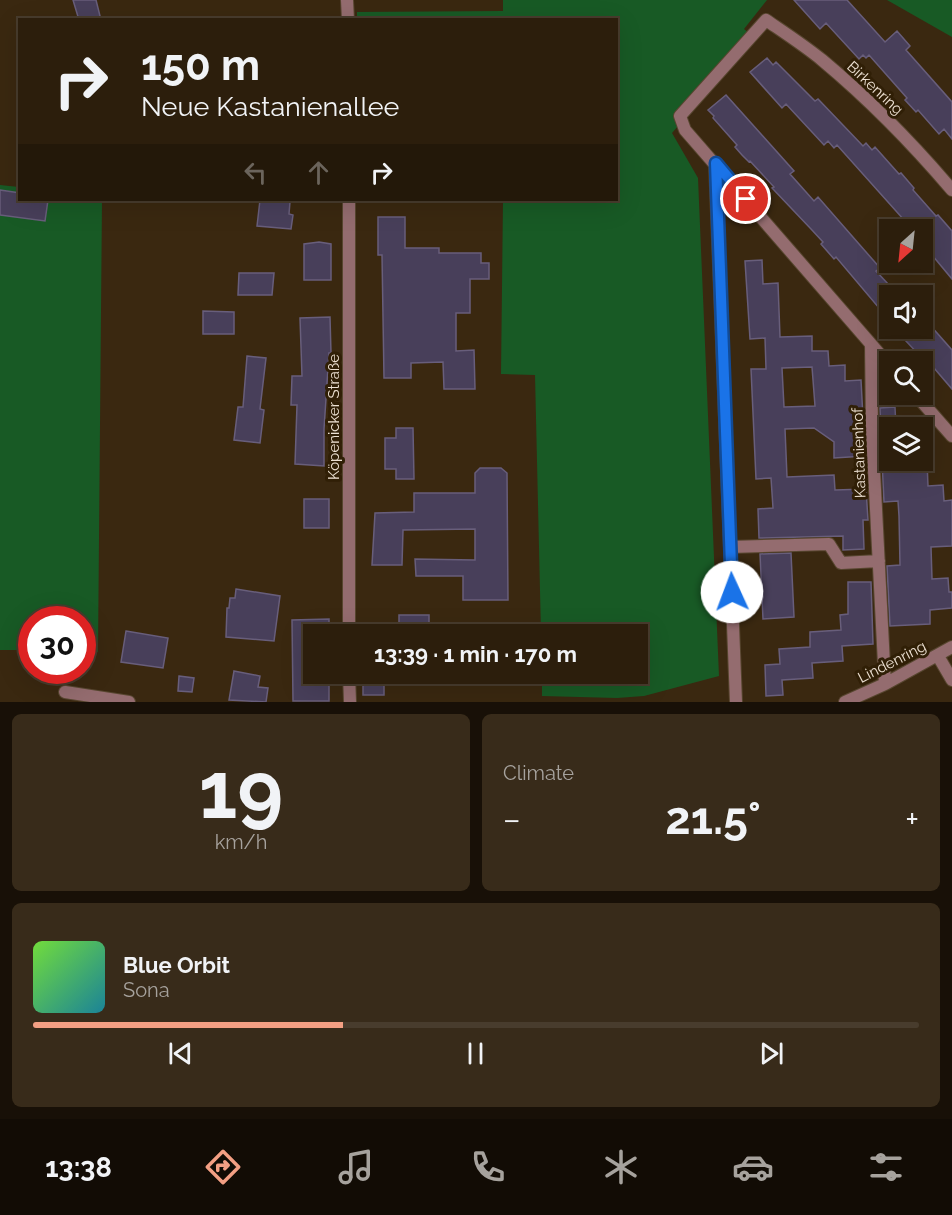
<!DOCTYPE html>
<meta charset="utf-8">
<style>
:root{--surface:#2c1e0c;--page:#382b1a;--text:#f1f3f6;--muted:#a6a29d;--line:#483c2d;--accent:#f39f83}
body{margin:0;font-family:Raleway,sans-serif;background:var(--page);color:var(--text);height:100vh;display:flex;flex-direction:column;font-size:22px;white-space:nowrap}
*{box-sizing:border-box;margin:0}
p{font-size:20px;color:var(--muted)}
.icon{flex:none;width:33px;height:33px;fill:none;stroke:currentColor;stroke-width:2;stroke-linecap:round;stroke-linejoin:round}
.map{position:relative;height:702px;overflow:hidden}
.panel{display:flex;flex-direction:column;gap:12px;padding:12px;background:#181007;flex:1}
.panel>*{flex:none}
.banner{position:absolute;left:18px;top:18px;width:600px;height:183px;border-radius:0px;box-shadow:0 6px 24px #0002,0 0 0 2px var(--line);background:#2c1e0c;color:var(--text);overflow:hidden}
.needle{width:39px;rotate:207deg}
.buttons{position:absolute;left:879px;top:219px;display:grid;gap:12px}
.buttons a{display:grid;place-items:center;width:54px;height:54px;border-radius:0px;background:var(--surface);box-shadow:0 6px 24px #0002,0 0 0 2px var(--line);font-size:30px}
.speed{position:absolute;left:18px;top:606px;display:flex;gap:12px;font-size:30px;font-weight:700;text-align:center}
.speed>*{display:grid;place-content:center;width:78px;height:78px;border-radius:50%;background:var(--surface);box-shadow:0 6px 24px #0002,0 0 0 2px var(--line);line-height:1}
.speed .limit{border:9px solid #d22;background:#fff;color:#111}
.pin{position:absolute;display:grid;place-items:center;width:51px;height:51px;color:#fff;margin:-26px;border:3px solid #fff;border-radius:50%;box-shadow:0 2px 6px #0007}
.me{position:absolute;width:66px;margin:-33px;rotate:358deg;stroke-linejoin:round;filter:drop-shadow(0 0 4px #0008)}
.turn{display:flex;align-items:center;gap:21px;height:126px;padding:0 24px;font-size:27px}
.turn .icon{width:78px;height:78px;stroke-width:2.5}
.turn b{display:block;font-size:42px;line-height:51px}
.lanes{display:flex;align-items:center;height:57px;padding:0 24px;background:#0003;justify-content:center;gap:30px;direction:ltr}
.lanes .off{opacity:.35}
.big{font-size:45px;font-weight:700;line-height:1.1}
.panel .card{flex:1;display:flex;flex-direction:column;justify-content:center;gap:9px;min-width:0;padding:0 21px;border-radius:9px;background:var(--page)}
.panel .dial{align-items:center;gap:0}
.dial b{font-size:78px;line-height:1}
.song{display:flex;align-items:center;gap:18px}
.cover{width:72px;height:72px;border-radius:9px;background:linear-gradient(135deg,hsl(100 70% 55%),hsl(190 70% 35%))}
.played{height:6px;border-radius:3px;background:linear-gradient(90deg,var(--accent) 35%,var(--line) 35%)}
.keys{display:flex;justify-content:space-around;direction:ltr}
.heat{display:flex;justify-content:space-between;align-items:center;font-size:33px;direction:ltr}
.panel .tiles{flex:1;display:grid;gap:12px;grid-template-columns:1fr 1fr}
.card:last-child{grid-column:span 2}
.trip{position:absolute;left:303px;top:624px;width:345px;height:60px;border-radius:0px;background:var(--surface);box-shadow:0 6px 24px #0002,0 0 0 2px var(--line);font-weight:700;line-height:60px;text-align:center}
.tab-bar{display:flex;height:96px;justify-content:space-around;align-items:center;background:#120c05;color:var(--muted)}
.tab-bar .icon{width:42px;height:42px}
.tab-bar .current{color:var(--accent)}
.tab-bar b{font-size:27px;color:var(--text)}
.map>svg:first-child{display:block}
</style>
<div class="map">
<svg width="952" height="702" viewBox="0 0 952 702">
<rect width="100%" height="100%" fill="#3a2810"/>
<path fill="#185a25" d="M503 0H767L744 29 755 38 672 133 698 178 719 676 644 696 617 698 542 696V674H638V634H541L535 375 501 374 503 200H616V20H357V12L503 11Z
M887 0H952V37Z
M0 185 19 187 20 200H102L98 652 83 651 82 620H32L31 650H0Z"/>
<path fill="#483f5a" stroke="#685e7b" stroke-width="1.5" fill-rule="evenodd" d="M73 0H96L101 20H79Z
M794 0H847L885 42 897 31 910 46 906 50 952 102V139L944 129 939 134 918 110 916 112 905 100 907 98 869 55 866 58 863 55 859 59 826 23 820 29Z
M767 58 773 65 776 62 815 101 818 99 863 146 866 143 872 150 875 147 899 174 901 173 914 188 913 190 936 216 938 215 952 231V279L922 243V230H913L837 145 834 148 828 141 824 145 786 104 782 108 750 72Z
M726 95 794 171 790 174 814 201 818 197 880 268 876 271 890 286V321L836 257 834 259 821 244 823 242 811 229 772 188 774 187 750 161 749 162 742 155 735 147 737 145 713 118 714 116 708 110Z
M0 190 20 193V200H48L45 221 0 215Z
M260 200 290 202 289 214 293 215 291 229 257 226Z
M378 217H405V248H439V253H481V263H489V279H470V313H456V351L474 350 475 389H444L443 362 411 363V378H384L382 255H378Z
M319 242 331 244V280H304V244Z
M762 260 763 284 778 283 780 337 812 336V351H828L829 366 845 365V381L861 380 865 456 834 458V442L814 428 785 429 787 477 834 475 835 490 866 489 868 520H863L864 549 843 550V536L759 538 758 509 773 508 771 478 756 479 751 369H766L765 338 750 339 745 261ZM812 367 815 406 784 407 782 368Z
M239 273H274L272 295H238Z
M203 311 234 312V334H203Z
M922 316 952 350V389L922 354 920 356 906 341 908 339 899 328H922Z
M330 317 331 353H329L324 429V466L295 464 297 405H291L292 376H302L300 318Z
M247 356 266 358 260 409 264 410 260 443 234 440 238 407H243Z
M895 407 896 428H890V456H882L880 408Z
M396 428H413L414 479H396V469H385V438H396Z
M882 460H927L928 486 943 485 944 501 952 500V546L931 547 932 579 948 578 949 592H952V608L930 610V624L890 626 887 566 900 565 899 516 898 501 884 502Z
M480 468H501L507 473 508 600H463V576H416L415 559 475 560V529L403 530 402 565H372L375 513 414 512V493H475V473Z
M304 499H329V528H304Z
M791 553 794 617 763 619 760 554Z
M848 582H871L873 644 842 646 843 661 812 663 813 678 782 680 783 695 766 696 765 665 780 664 779 649 810 647V632L841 630 840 615 848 614Z
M236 589 280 596 274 641 226 637 227 608H229L230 598H235Z
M399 615H429V634H399Z
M329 619V634H314V674H315V676H329V701H293L292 620Z
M126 631 168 638 163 668 121 662Z
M234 671 260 676 258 687 268 688 266 702 229 700Z
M179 676 194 678 192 692 178 691Z
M363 679H384V695H363Z"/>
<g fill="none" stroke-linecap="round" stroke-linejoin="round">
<defs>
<path id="minor" d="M347 0 348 20
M715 163 736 702
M349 200V634
M871 344 872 431 885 684
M890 366 685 130 680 116 766 20C785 33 805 46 822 60 870 100 912 143 952 190
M915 394 952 436
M730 547 829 544 841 563 879 561
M938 656 952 680
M349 674 350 702
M65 692 129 702
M845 702 885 684 952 647"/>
</defs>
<use href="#minor" stroke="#57462f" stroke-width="14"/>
<use href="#minor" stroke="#946c6f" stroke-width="12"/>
</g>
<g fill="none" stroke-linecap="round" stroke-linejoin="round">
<defs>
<path id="route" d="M732 592 716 163 746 199"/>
</defs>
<use href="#route" stroke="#114b97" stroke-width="15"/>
<use href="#route" stroke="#1a73e8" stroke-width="10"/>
</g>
<g text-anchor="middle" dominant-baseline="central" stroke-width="6" stroke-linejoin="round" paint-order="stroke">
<g font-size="15" fill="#ede1d3" stroke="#301f06">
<text transform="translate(875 88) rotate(43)">Birkenring</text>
<text transform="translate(334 417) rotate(-90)">Köpenicker Straße</text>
<text transform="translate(859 453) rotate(-92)">Kastanienhof</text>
<text transform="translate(892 662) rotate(-27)">Lindenring</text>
</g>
</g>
</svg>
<div class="buttons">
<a><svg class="needle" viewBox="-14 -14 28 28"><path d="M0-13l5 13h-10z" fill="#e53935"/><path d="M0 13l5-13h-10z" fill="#a6a29d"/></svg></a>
<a><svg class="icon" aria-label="sound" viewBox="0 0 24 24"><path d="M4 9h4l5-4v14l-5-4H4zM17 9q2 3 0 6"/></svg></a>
<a><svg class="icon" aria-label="search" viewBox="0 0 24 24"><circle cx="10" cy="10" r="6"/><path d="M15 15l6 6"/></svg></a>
<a><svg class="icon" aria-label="layers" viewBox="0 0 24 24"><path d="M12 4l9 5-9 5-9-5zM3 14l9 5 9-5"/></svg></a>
</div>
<div class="speed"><div class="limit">30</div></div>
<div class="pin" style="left:746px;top:199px;background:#d93025"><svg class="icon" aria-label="arrive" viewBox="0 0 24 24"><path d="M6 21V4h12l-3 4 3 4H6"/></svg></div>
<svg class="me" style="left:732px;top:592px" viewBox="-20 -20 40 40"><circle r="19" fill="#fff"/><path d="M0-13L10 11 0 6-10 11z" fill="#1a73e8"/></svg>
<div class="trip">13:39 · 1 min · 170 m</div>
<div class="banner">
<div class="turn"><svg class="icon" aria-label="right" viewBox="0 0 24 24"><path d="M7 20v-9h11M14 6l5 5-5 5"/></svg><div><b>150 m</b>Neue Kastanienallee</div></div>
<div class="lanes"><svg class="icon off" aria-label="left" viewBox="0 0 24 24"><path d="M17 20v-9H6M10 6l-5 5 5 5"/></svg><svg class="icon off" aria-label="ahead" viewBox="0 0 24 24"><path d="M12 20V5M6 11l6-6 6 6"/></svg><svg class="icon" aria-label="right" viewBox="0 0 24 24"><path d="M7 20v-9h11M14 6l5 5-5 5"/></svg></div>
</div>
</div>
<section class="panel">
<div class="tiles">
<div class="card dial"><b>19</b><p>km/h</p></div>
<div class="card"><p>Climate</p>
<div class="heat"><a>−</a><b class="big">21.5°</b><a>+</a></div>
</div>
<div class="card">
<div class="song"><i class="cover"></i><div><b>Blue Orbit</b><p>Sona</p></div></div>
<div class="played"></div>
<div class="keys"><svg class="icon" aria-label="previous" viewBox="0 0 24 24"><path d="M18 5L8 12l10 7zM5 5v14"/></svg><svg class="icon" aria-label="pause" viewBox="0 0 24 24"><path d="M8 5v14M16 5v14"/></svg><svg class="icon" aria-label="next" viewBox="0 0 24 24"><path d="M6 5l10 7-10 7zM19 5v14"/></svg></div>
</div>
</div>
</section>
<nav class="tab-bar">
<b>13:38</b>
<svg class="icon current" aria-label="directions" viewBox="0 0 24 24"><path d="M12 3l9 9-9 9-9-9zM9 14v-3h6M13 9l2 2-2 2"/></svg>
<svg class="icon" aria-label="music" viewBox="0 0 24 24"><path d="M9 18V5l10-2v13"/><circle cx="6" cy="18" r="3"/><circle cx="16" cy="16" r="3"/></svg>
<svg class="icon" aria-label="phone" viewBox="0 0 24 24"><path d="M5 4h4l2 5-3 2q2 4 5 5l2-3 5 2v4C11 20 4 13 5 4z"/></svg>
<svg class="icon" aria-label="climate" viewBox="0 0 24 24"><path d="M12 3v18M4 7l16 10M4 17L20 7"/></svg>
<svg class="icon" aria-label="car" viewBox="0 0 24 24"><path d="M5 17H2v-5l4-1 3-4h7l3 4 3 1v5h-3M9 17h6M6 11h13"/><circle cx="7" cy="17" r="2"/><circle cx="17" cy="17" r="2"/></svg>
<svg class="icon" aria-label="filters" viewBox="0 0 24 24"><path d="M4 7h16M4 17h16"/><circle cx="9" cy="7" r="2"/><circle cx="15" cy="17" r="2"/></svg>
</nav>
